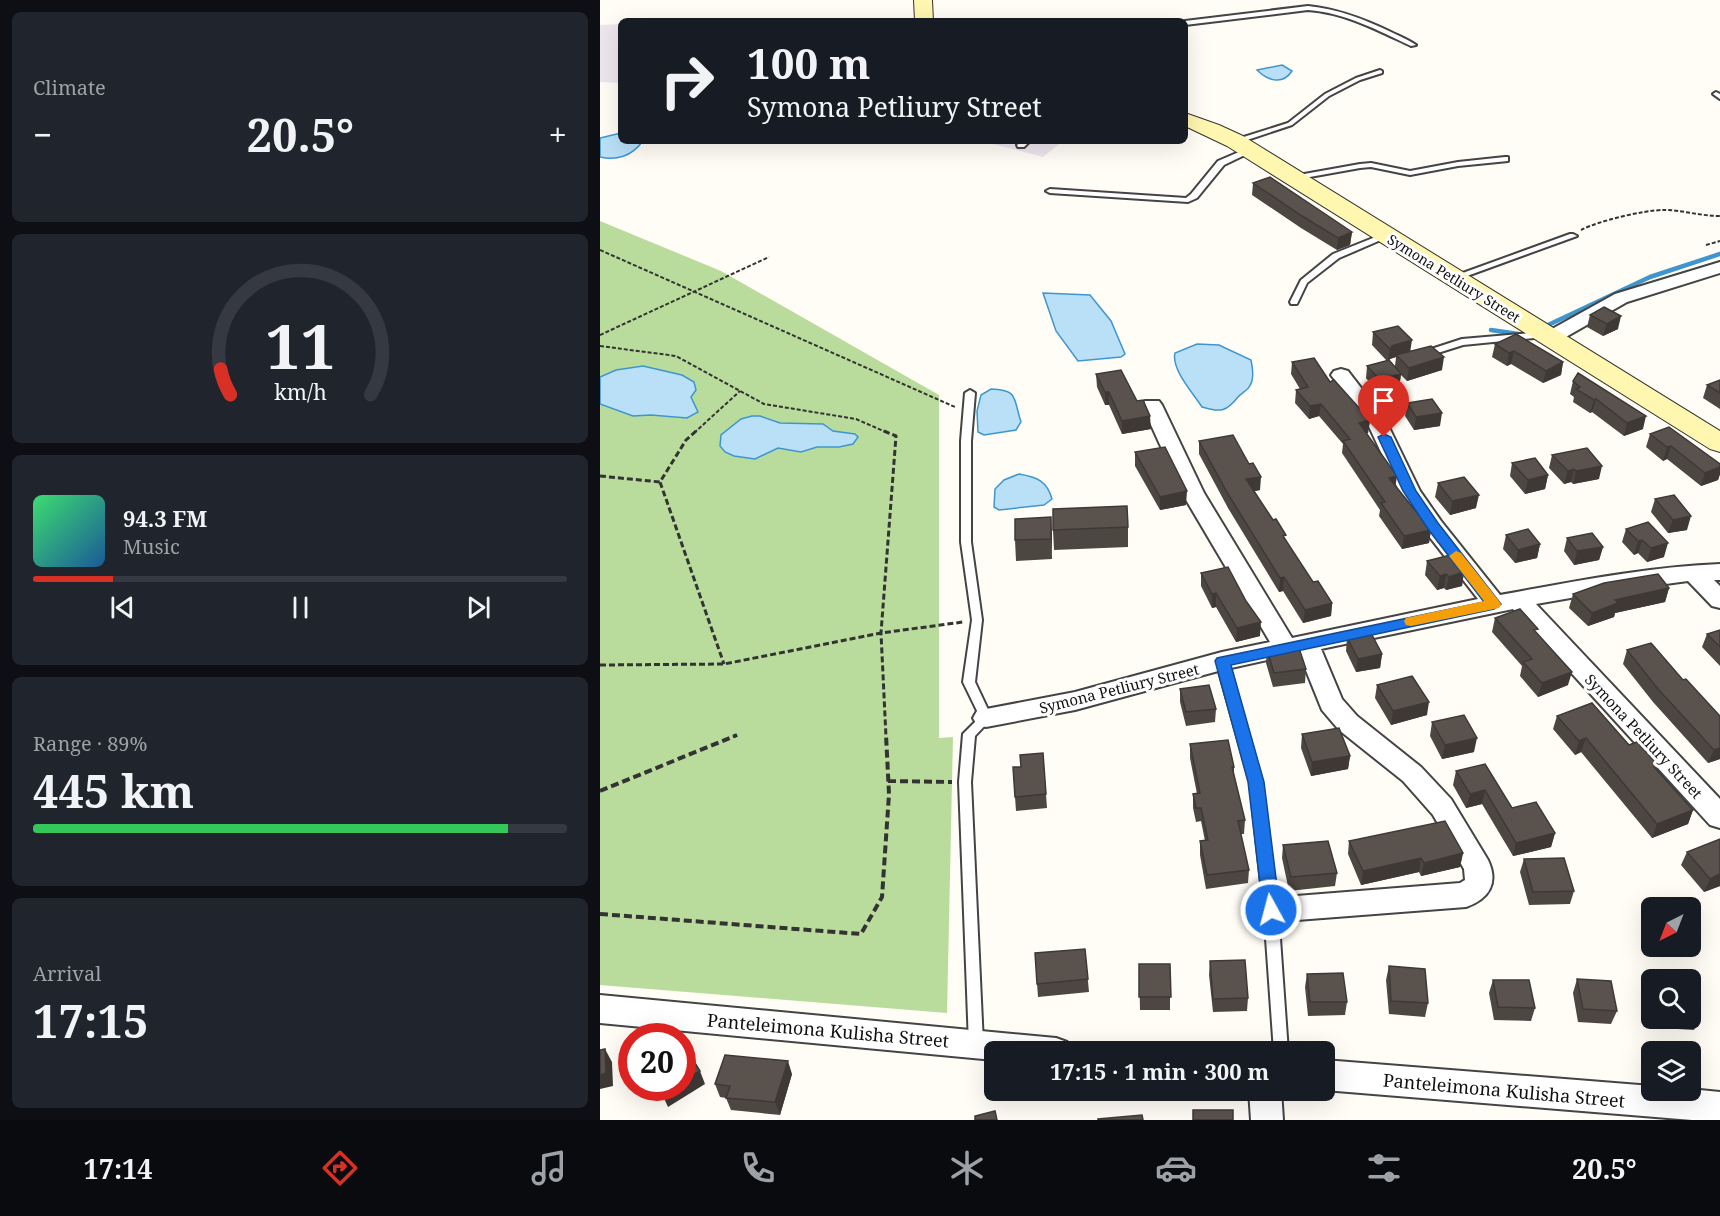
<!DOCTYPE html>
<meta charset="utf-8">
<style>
:root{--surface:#171b24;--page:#20242c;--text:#f1f3f6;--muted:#9ea1a6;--line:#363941;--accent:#d93025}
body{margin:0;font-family:"Noto Serif",serif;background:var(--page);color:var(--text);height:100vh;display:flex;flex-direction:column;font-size:22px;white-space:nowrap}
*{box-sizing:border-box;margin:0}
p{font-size:20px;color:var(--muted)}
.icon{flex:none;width:33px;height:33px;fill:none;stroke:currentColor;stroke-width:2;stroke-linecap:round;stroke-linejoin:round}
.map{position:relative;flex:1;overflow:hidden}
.panel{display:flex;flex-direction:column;gap:12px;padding:12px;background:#0d0f14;width:600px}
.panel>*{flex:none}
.banner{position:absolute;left:18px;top:18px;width:570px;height:126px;border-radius:9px;box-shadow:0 6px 24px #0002;background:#171b24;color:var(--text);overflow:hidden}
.needle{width:39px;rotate:222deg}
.buttons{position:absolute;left:1041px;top:897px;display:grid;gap:12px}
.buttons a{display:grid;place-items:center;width:60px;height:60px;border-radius:9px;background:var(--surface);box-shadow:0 6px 24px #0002;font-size:30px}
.speed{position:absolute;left:18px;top:1023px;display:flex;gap:12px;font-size:30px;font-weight:700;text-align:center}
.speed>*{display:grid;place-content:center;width:78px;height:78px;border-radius:50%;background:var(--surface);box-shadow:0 6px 24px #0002;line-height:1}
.speed .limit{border:9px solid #d22;background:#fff;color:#111}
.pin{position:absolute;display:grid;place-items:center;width:51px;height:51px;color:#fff;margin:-62px -26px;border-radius:50% 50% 50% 0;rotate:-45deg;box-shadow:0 0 6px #0007}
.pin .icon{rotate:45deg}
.me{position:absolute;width:66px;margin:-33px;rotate:353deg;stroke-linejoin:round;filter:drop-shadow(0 0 4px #0008)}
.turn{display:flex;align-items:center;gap:21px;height:126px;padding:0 30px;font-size:27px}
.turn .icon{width:78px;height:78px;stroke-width:2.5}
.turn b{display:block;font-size:42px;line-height:51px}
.big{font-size:45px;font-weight:700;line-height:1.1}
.panel .widget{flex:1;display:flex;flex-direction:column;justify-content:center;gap:9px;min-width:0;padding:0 21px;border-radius:9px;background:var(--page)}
.panel .dial{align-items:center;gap:0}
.dial svg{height:156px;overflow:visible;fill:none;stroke:var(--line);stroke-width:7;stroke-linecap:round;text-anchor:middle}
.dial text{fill:var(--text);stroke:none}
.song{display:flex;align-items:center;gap:18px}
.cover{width:72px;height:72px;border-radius:9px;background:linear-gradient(135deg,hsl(140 70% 55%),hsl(210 70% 35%))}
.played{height:6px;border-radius:3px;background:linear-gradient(90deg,var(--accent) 15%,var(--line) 15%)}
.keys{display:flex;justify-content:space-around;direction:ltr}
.heat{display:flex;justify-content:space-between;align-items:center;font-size:33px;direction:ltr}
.charge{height:9px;border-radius:4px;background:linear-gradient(90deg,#34c759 89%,var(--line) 0)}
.trip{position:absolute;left:384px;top:1041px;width:351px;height:60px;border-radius:9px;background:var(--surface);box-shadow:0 6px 24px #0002;font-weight:700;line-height:60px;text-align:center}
.tabs{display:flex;height:96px;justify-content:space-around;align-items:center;background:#090b0e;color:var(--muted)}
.tabs .icon{width:42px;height:42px}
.tabs .on{color:var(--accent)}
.tabs b{font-size:27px;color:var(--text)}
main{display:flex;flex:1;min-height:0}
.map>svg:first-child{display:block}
</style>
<main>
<section class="panel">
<div class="widget"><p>Climate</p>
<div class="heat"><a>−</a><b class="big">20.5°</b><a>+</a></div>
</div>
<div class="widget dial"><svg viewBox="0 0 100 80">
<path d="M14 69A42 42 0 1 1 86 69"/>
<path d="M14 69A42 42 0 0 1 9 56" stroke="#d93025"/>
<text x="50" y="56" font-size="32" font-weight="700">11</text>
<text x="50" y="72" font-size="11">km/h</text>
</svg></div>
<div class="widget">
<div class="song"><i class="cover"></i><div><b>94.3 FM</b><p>Music</p></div></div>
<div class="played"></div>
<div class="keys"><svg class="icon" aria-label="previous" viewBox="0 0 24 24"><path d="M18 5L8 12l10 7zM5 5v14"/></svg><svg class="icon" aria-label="pause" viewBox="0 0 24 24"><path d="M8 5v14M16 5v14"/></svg><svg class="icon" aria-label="next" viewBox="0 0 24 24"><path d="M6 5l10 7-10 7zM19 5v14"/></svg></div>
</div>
<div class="widget"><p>Range · 89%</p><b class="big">445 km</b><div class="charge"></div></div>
<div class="widget"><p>Arrival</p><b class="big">17:15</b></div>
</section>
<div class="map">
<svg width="1120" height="1120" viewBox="0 0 1120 1120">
<rect width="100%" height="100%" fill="#fffdf5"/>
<path fill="#eee6ef" d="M21 24V83L0 82V25Z
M381 141H463L443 157Z"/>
<path fill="#b9dc9c" d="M0 221 121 271 339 395V738L353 737 347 1013 0 985Z"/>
<path fill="#b9e0f7" stroke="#3f96cf" stroke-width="1.5" d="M682 65 692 71C682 86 667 80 657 70Z
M21 133V141L42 142C32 156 16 161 0 157V138Z
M443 293 490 295 511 321 525 354 521 357 478 361 456 331Z
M597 344 619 345 651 360C653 369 654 381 649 387 647 391 641 393 638 397 627 411 621 413 602 407 593 393 571 369 575 353Z
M43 366 82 375 94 382 96 390 91 397 98 412 87 418 51 415 33 416 0 404V377L16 370Z
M391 389C419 390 413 398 421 422L416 430 384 435 378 432 377 411 381 395Z
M152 416H160L180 423 223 424 233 431 255 434 258 437 253 444 239 447H217L201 452 178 448 155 459 134 456 125 452 120 446 121 435 141 419Z
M419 474C437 477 447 481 452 499L444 505 399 510 394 507 395 489 404 480Z"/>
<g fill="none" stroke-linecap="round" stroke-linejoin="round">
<path stroke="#3f96cf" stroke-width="4.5" d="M946 326 1050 277 1120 254
M891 330 925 335"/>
<defs>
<path id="service" d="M708 6C738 9 764 19 791 32 799 36 809 40 816 45L811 46C777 30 746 13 708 10L585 25V21Z
M780 70 782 71V73L760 80 729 96 692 125 638 143 631 141 688 123 725 94 756 78Z
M1116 92 1120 94V99L1113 94Z
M422 141H430L424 147H418L417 145Z
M646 149 653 151 624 165 597 198 588 202 450 193 446 191 450 189 586 198 591 194 618 161Z
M905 157H908V161L858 166 810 175 771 167 760 168 693 180 689 178 693 176 760 164 771 163 810 171 858 162Z
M783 234H786L790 236 739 258 707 283 697 304H691L690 302 701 280 733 254Z
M970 234H973L977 236 856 280H850L849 278Z
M942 332 945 333V337L863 345 825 357 821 354 822 352 862 339Z
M370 390 375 393 371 441V542L382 620 375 682 392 718 375 736 371 782 383 1044 381 1049 376 1051 371 1049 369 1044 359 782 363 734 380 717 363 682 372 620 361 542V441L365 393Z
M622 657 626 658 628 661 662 782 678 910 688 1052H674L664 910 650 782 616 661 618 658Z"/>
<path id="minor" d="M1120 262V273L1027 302 957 342H943L941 338 943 334 1015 294Z
M741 369 748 371 785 419 820 491 841 521 900 595C972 582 1046 567 1120 564V580H1114L1120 586V608L1112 606 1088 581 999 593 936 604 1120 799V828L1110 825 913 609 721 649 742 699 757 716 821 767 851 799 888 860C899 883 889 899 866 907L671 922 661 919 657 910 661 901 671 898 860 883 865 880 864 869 833 815 803 781 739 730 722 710 699 653 622 670 475 710 386 727 377 725 373 718 377 711 386 709 475 692 622 652 670 642 582 493 542 405 545 401H559L562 405 604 493 692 638 878 599 825 531 799 491 766 420 731 375 734 371Z
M0 995 456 1038 467 1042 471 1052H394V1060L0 1023Z
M724 1060 1052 1086V1090L1090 1089 1120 1092V1120H1092L724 1090Z
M649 1090H681L683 1120H651Z"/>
<path id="secondary" d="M314 0H332L333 21H315Z
M585 113 619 125 643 136 1120 431V452L1110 449 627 146 585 126Z"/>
</defs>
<use href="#service" stroke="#444" stroke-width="4"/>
<use href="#minor" stroke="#444" stroke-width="4"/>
<use href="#secondary" stroke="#333" stroke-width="2"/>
<path stroke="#333" stroke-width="2" stroke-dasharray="4 2" stroke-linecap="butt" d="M981 230C998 221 1044 210 1064 210 1082 210 1100 216 1120 216
M1106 245 1120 241
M0 250 355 407
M0 335 169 257
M0 346 76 356 164 404 256 419 288 433
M94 433 140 391"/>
<path stroke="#333" stroke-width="3" stroke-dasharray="6 3" stroke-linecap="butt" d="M96 431 86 440 60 482 124 664
M284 431 296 436 281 633 286 737
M0 476 60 482
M0 665 124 664 281 633 363 622
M133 737 137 735"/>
<path stroke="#333" stroke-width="4" stroke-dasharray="8 4" stroke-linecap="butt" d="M288 781 352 782
M0 791 137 735
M0 914 261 934 282 897 289 794 286 735"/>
<use href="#service" fill="#fff" fill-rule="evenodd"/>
<use href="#minor" fill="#fff" fill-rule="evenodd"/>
<use href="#secondary" fill="#fff6b0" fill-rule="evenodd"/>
</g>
<path fill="#4d4742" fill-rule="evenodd" d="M653 183 752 232 750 245 737 250 701 228 652 195Z
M990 315 1018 329 1003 336 987 327Z
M773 332 811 351 842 370 807 381 801 375 799 387 777 392 766 378 767 366 787 361 772 345ZM796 357 795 366 789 361 790 359Z
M895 344 963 362 961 375 943 383 911 364 907 366 892 357Z
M692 362 730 382 770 420 768 433H767L796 486 831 530 829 543 802 549 779 516 780 510 742 453 743 444 719 416 709 419 695 403 696 390 700 389 691 374Z
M496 374 551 429 522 434 509 405H505L497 387Z
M1120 380V409L1103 398 1107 385Z
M973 381 1043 429 1024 436 992 412 990 413 973 402 974 397 970 394Z
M807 403 840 426 814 430 805 416Z
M1050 434 1120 464V474L1118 480 1101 486 1067 459 1063 461 1046 447Z
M599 441 660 490 654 491 713 582 732 603 731 616 703 623 683 591 679 592 628 508 599 454Z
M535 452 586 505 560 510 535 466Z
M952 455 999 479 973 484 971 482 964 484 949 468Z
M912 463 948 475 945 489 925 494 910 476Z
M838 483 876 508 850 515 835 497Z
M1055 499 1087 530 1068 533 1051 512Z
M451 517 452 559 416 561 415 540Z
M1048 522 1064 557 1047 562 1038 553 1034 555 1022 542 1026 529Z
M528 527V547L454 550 453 530Z
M906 535 940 544 937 558 915 563 903 549Z
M967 538 1003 547 999 560 974 565 964 551Z
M827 561 864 572 862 586 846 590 844 588 837 590 825 575Z
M601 573 660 636 636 642 616 607 612 608 601 586Z
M1069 588 1065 602 1015 613 1014 617 988 626 969 608 973 594Z
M895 618 937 633 968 685 938 697 920 676 922 666 892 632Z
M1120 630V666L1102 647 1107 634Z
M747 637 782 654 780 668 756 672 746 651Z
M1051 643 1120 759 1108 763 1053 702 1023 664 1027 650Z
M667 649 706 669 705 683 673 687 666 663Z
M777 685 827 715 791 725 775 698Z
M580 689 616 709 615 722 586 726 580 702Z
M957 716 1029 745 1057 769 1093 810 1088 824 1052 838 981 752 975 755 953 729Z
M832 722 874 752 842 759 830 736Z
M702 734 750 756 748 769 711 776 701 748Z
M590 744 634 767V775L645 820 644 834H641L649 870 648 883 606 889 600 855V841H605L601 821 596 822 593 808V794H597L590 758Z
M443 753 447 808 416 811 415 797Z
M856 771 912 808 955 833 951 847 913 856 882 804 866 808 853 785Z
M749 841 863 853 860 867 821 876 819 872 761 885 748 854Z
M683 845 737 873 735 886 689 891 682 858Z
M1087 852 1120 886 1104 892 1081 865Z
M924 859 974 891 970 904 929 905 920 872Z
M485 949 489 992 438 997 437 984Z
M610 961 648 998 647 1011 613 1012 609 975Z
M539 964H570V1010H540Z
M789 966 828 1003 825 1017 789 1014 786 980Z
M707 974 747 1002 745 1015 708 1016 705 987Z
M977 979 1017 1011 1011 1024 978 1022 973 993Z
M893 980 935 1008 931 1021 894 1020 889 993Z
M1090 983 1100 1017 1094 1030 1061 1028 1058 1018H1090Z
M192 1074 180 1115 131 1110 126 1098 120 1097 115 1084Z"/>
<path fill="#3f3936" d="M752 232 750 245 737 250 738 238Z
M1021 316 1018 329 1003 336 1007 324Z
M812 340 810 353 796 355V357L790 359 788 362 790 349 792 346Z
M914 351 911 364 907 366 909 353Z
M844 357 842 370 807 381 809 368Z
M963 362 961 375 943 383 946 371Z
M801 374 799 387 777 392 779 379Z
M505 392H509V405H505Z
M996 399 992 412 990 413 994 400Z
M721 404 719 416 709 419 710 406Z
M842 413 840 426 814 430 816 417Z
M550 416 551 429 522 434V421Z
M1046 416 1043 429 1024 436 1027 423Z
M770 420 768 433 758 435 759 423Z
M1071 446 1067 459 1063 461 1067 447Z
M1002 466 999 479 973 484 976 471Z
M1120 467V474L1118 480 1101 486 1105 473Z
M974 469 971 482 964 484 968 471Z
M948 475 945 489 925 494 928 480Z
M797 476 795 489 789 478Z
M661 477 660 490 646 493V479Z
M587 491 586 505 560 510V497Z
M879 495 876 508 850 515 852 501Z
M1091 516 1087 530 1068 533 1073 520Z
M451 517 452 537V559L451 539Z
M831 530 829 543 802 549 804 536Z
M1042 540 1038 553 1034 555 1038 541Z
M1068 543 1064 557 1047 562 1051 548Z
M940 544 937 558 915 563 918 550Z
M1003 547 999 560 974 565 977 551Z
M864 572 862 586 846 590 849 577Z
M846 574 844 588 837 590 840 576Z
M684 577 683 591 679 592 680 578Z
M1069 588 1065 602 1015 613 1014 617 988 626 992 613 1015 600Z
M616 593V607L612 608V594Z
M732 603 731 616 703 623 705 610Z
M661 622 660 636 636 642 637 628Z
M782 654 780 668 756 672 758 659Z
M972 672 968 685 938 697 942 683Z
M829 702 827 715 791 725 793 711Z
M877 738 874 752 842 759 845 745Z
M986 738 981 752 975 755 979 741Z
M1120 748V759L1108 763 1114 750Z
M750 756 748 769 711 776 712 762Z
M885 790 882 804 866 808 870 794Z
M1093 810 1088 824 1052 838 1057 824Z
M955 833 951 847 913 856 916 843Z
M863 853 860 867 821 876 824 863Z
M821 858 819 872 761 885 763 871Z
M1120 874V886L1104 892 1110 879Z
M5 1049 12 1062 13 1086 0 1089V1075Z
M188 1061 192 1074 180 1115 175 1102Z
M100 1071 105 1084 68 1107 62 1094 73 1088H82V1082Z"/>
<path fill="#5a524d" stroke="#3f3936" stroke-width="1.5" d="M670 177 752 232 738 238 702 216 653 183Z
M1004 307 1021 316 1007 324 990 315Z
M798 326 812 340 792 346 790 349 773 332Z
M916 334 963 362 946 371 914 351 909 353 895 344Z
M831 346 844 357 809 368 796 355Z
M714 358 730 382 734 380 770 420 759 423 797 476 789 478 831 530 804 536 781 503 785 502 743 441 750 439 721 404 710 406 696 390 708 387 692 362Z
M789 360 801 374 779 379 767 366Z
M521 370 537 401 543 400 550 416 522 421 509 392H505L496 374Z
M978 373 1046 416 1027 423 996 399 994 400 976 389 980 387 973 381Z
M1120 380V393L1107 385Z
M832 399 842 413 816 417 807 403Z
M1069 427 1120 464V467L1105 473 1071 446 1067 447 1050 434Z
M633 435 649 464 653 463 661 477 646 479 673 520 676 519 686 535 683 536 713 582 718 581 732 603 705 610 684 577 680 578 628 494 599 441Z
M565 447 587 491 560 497 535 452Z
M987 448 1002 466 976 471 974 469 968 471 952 455Z
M935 458 948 475 928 480 912 463Z
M864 477 879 495 852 501 838 483Z
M1074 495 1091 516 1073 520 1055 499Z
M527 506 528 527 453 530V509Z
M451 517V539L415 540V519Z
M1048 522 1068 543 1051 548 1042 540 1038 541 1026 529Z
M928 529 940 544 918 550 906 535Z
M992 533 1003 547 977 551 967 538Z
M850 555 864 572 849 577 846 574 840 576 827 561Z
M628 567 646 601 661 622 637 628 616 593 612 594 601 573Z
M1058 574 1069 588 1015 600 1018 603 992 613 973 594 1004 583Z
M920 609 938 629 934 630 972 672 942 683 923 662 932 659 895 618Z
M1120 630V647L1107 634Z
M771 633 782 654 758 659 747 637Z
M1051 643 1083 680 1086 679 1120 716V748L1114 750 1058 689 1027 650Z
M698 645 706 669 674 673 667 649Z
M812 676 829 702 793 711 777 685Z
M609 685 616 709 586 712 580 689Z
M992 703 1029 745 1037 742 1058 765 1054 767 1093 810 1057 824 986 738 979 741 957 716Z
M864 715 877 738 845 745 832 722Z
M739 728 750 756 712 762 702 734Z
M628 740 634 767H632L645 820 638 821 649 870 607 875 600 841 608 840 601 808H596L593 794 600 793 590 744Z
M443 753 446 794 415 797 413 767H421L420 755Z
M885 764 912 808 936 802 955 833 916 843 885 790 870 794 856 771Z
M845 821 863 853 824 863 821 858 763 871 749 841Z
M1120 839V874L1110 879 1087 852Z
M728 841 737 873 691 877 683 845Z
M964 858 974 891 933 892 924 859Z
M485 949 488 979 437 984 435 953Z
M645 960 648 998 613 999 610 961Z
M539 964H570L571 997H539Z
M789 966 825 969 828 1003 791 1001Z
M743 973 747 1002H710L707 974Z
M977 979 1011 981 1017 1011 983 1009Z
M893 980H929L935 1008 898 1007Z
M1090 983H1091L1100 1017 1090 1016Z
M82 1042 100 1071 82 1082Z
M5 1049 6 1073 0 1075V1050Z
M125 1055 188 1061 175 1102 126 1098 130 1086 115 1084Z
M58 1088H73L62 1094Z
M593 1110H633V1120H593Z
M395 1111 397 1120H375V1116Z
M542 1115 543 1120H498V1119Z"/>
<path fill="#1a73e8" stroke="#114b97" stroke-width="1.5" d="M784 434 791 437 816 491 838 523 901 604 894 609 631 665 664 782 680 910 677 915 671 917 665 915 663 910 648 782 615 661 617 658 884 602 828 529 803 491 778 437Z"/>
<path fill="#f59e0b" d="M856 551 861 553 899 601 901 604 899 608 811 626 806 625 804 621 806 618 884 601 849 556Z"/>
<g text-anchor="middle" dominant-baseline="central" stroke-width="6" stroke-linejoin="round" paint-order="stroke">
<g font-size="14" fill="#111" stroke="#fff">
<text transform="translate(854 278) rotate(32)">Symona Petliury Street</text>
</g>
<g font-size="15" fill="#111" stroke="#fff">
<text transform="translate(519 688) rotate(-14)">Symona Petliury Street</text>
<text transform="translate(1044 736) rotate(47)">Symona Petliury Street</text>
</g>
<g font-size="18" fill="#111" stroke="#fff">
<text transform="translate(228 1030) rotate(5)">Panteleimona Kulisha Street</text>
<text transform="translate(904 1090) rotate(5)">Panteleimona Kulisha Street</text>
</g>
</g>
</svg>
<div class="buttons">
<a><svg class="needle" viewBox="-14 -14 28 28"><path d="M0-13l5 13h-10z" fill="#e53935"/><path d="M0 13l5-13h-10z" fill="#9ea1a6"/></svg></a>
<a><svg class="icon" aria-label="search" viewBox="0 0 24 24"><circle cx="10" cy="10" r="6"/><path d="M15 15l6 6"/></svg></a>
<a><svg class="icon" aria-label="layers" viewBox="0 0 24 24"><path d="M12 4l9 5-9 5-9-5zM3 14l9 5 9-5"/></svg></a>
</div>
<div class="speed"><div class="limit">20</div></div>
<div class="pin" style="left:784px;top:437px;background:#d93025"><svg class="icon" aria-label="arrive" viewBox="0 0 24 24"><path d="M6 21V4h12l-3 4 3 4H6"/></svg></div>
<svg class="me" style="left:671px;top:910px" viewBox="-20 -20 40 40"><circle r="17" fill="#1a73e8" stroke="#fff" stroke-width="3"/><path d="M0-11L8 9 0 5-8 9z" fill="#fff"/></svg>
<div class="trip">17:15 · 1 min · 300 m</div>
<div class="banner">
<div class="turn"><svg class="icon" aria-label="right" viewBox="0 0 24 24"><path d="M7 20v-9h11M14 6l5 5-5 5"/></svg><div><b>100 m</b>Symona Petliury Street</div></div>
</div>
</div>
</main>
<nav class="tabs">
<b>17:14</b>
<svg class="icon on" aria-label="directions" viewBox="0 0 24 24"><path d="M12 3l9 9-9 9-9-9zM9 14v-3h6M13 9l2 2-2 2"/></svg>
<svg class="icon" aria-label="music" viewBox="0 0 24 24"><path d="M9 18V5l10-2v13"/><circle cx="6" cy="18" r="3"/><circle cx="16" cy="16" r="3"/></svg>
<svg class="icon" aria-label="phone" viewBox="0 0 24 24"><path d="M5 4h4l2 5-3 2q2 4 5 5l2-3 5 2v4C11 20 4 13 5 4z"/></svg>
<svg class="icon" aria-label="climate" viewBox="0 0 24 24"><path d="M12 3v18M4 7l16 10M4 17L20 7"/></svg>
<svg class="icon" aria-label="car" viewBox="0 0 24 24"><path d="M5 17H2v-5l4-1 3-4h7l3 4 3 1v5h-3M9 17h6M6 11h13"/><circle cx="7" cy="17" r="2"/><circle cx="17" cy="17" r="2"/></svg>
<svg class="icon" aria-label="filters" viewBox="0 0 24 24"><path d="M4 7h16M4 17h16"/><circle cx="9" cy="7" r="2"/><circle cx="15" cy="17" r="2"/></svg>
<b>20.5°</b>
</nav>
